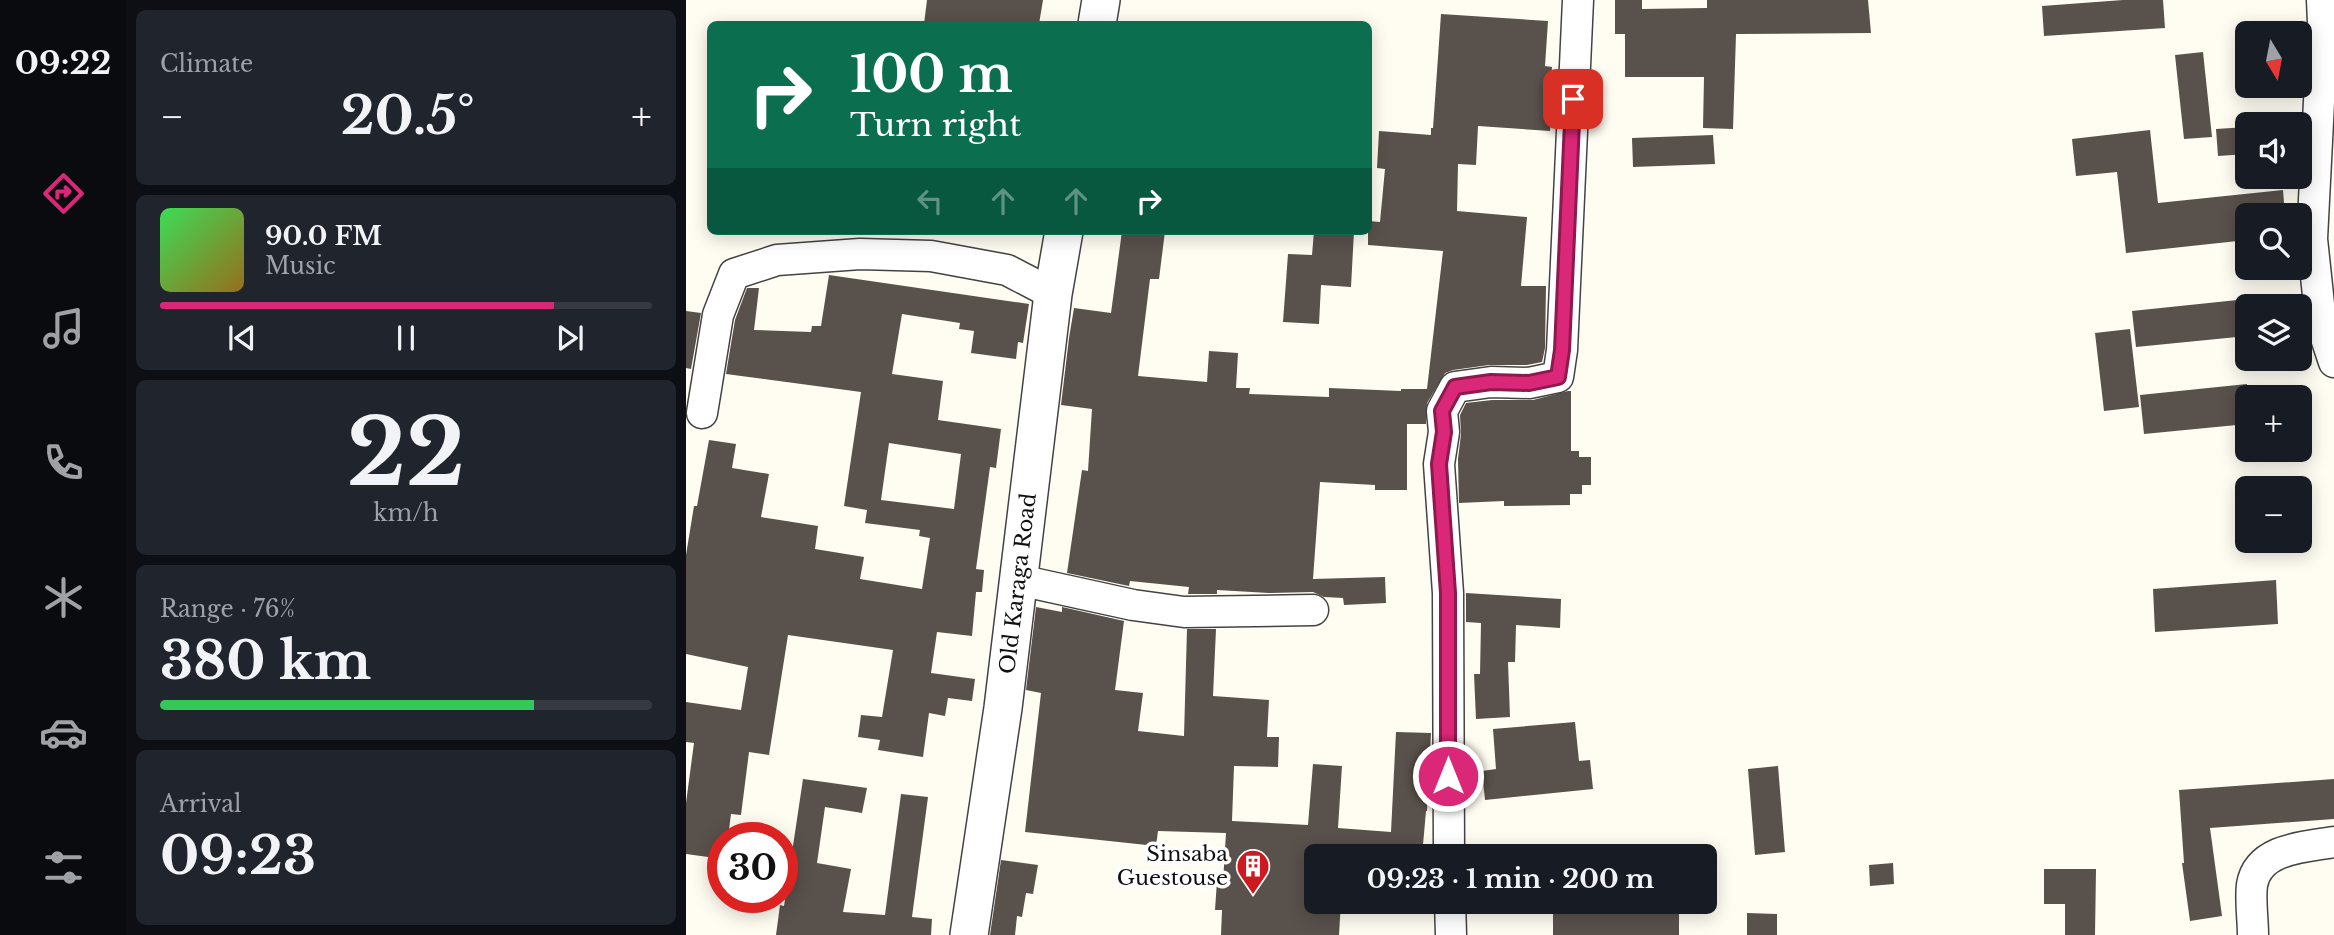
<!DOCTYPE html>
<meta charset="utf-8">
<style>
:root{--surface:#171b24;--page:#20242c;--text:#f1f3f6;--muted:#9ea1a6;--line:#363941;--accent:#db2777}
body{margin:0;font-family:"Libre Baskerville",serif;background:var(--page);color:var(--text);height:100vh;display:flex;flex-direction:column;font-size:26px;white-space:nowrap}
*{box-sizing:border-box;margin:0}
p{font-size:23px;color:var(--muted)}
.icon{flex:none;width:38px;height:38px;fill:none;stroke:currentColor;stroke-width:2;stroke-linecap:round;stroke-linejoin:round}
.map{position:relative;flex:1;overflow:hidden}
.side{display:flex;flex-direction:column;gap:10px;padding:10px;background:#0d0f14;width:560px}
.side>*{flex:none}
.top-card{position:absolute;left:21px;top:21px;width:665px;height:214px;border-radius:10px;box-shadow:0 4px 18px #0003;background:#0b6e4f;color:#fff;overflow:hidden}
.needle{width:46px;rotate:170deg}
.buttons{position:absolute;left:1549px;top:21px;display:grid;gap:14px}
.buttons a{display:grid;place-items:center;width:77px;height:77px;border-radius:10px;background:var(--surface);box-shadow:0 4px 18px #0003;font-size:35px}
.speed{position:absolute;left:21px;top:822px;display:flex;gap:14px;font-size:35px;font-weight:700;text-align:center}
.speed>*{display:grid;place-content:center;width:91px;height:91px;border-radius:50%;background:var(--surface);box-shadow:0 4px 18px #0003;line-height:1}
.speed .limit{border:10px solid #d22;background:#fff;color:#111}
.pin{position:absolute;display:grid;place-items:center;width:60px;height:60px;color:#fff;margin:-30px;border-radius:14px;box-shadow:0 4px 10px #0006}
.me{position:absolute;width:77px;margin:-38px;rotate:0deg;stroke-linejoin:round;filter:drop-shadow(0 0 5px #0008)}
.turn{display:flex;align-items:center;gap:24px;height:147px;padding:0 28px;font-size:32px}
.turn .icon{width:91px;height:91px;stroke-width:2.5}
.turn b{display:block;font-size:49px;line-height:60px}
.lanes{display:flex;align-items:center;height:66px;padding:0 28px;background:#0003;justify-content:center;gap:35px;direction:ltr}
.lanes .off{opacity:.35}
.big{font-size:52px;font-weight:700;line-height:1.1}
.side .tile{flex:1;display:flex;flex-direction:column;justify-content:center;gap:10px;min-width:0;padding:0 24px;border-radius:10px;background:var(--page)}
.side .dial{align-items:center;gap:0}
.dial b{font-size:91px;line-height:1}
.song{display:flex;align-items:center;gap:21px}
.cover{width:84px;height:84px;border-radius:10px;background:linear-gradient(135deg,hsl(130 70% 55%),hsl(40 70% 35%))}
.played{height:7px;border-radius:4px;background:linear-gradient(90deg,var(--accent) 80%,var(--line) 80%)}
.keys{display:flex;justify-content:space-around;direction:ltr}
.heat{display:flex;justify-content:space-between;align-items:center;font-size:38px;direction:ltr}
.charge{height:10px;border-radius:5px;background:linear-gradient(90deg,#34c759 76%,var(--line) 0)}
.trip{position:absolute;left:618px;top:844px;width:413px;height:70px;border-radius:10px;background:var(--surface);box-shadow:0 4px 18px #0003;font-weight:700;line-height:70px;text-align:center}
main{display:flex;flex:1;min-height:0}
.tab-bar{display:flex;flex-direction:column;width:126px;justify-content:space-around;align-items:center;background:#090b0e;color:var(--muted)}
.tab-bar .icon{width:49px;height:49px}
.tab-bar .on{color:var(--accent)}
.tab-bar b{font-size:32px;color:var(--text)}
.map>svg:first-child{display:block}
</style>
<main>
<nav class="tab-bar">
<b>09:22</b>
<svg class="icon on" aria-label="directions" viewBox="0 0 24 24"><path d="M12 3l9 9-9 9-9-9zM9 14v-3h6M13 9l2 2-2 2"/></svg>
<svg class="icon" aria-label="music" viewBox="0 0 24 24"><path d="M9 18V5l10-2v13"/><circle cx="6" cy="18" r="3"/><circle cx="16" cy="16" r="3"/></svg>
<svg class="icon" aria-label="phone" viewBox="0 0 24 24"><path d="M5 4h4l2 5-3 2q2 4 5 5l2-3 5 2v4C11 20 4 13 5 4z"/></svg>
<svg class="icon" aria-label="climate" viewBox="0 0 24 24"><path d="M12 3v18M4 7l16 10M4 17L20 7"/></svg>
<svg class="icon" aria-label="car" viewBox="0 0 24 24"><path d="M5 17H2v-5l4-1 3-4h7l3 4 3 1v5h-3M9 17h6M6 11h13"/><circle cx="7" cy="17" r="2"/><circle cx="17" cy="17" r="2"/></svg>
<svg class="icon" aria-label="filters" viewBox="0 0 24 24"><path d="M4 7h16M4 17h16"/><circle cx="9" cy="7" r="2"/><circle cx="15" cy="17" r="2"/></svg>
</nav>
<section class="side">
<div class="tile"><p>Climate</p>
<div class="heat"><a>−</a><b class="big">20.5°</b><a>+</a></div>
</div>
<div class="tile">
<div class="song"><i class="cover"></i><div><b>90.0 FM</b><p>Music</p></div></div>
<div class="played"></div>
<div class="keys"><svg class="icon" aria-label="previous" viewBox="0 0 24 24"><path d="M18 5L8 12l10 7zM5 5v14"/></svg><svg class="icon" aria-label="pause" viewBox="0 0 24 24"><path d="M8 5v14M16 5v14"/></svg><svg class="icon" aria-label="next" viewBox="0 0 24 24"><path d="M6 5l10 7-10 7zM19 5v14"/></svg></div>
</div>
<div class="tile dial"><b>22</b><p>km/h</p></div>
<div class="tile"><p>Range · 76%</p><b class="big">380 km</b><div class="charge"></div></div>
<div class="tile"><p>Arrival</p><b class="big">09:23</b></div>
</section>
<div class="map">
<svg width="1648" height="935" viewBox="0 0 1648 935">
<rect width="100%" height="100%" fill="#fffdf2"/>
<path fill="#59514b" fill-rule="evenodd" d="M241 0H357L353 24H238Z
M929 0H956V9L1021 8V0H1182L1185 33 1050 34 1047 129 1017 128 1018 77H939V34H929Z
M1437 0H1477L1479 28 1358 36 1356 6Z
M755 14 862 21 859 66 866 67 863 106H866L864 131 792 126 790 165 772 164 771 211 841 217 835 286H860L859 348 856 362 841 365H803L767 370 759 373 741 403 740 424H721V490H689V485L634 482 627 579 699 577 700 603 658 605 657 598 638 597 627 592 583 593 531 590V594H502L503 587 444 581 443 586 381 573 396 470 402 471 406 409 375 405 383 338 388 308 425 313 436 231H479L473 279H464L452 376 521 382 523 351 552 353 550 388H564L563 394 643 397V388L715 391V389H741L757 251 682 245V221L694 222 699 169 691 168 693 131 745 135V128H747Z
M1517 52 1526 137 1498 139 1489 55Z
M1561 127V154L1532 156 1530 129Z
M1464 130 1472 203 1597 190 1599 215H1561V240L1440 253 1431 172 1390 176 1386 139Z
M1027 135 1029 164 947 167 946 138Z
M628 231H668L665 287 635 285 633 324 597 322 602 254 626 255Z
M143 275 343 304 337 343 332 342 330 359 285 353 288 331 273 329 274 323 216 314 206 374 257 381 252 420 315 429 310 468 304 467 290 569 298 570 296 592H290L286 636 251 632 245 673 289 679 286 701 262 698 259 716 243 713 237 757 192 750 194 740 172 737 175 715 196 717 207 650 102 635 83 755 63 752 55 815 45 814 42 838H37V859L0 854V803L8 743 0 742V702L55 710 62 667 0 654V555L8 506H11L23 440 50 444 46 468 83 474 75 517 132 526 129 549 178 557 174 579 236 589 244 538 233 536 234 530 179 523 181 510 158 506 175 392 40 374 49 320 61 288H73L68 330 125 332 126 326H135ZM203 443 275 454 268 509 195 500Z
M1561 299V336L1450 347 1446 311Z
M0 311 15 313 5 369 0 368Z
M1444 329 1453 407 1418 411 1409 333Z
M1561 384V424L1458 434 1454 395Z
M882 391H885V451H893V457H905V485H896V494H884V505L818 506V501L773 503 772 459 775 434 774 415 780 403 806 400H847Z
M1590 580 1592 624 1469 632 1467 589Z
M780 593 875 599 874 628 830 625 829 662H822L824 717 790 719 788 674H794L795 623 780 622Z
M350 607 376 612V607L438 621 429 690 457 693 452 731 498 736 501 629H530L527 696 583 700 581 737H593L592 767 548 766 546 821 622 825 627 764 656 766 652 828 705 832 710 732 745 733 741 811H740L736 856H630V901H655L653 935H535L536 910H529L531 881 537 882 540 833 472 831 470 846 339 832 355 693 340 690Z
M889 722 893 761 904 760 907 789 799 800 796 771 810 769 807 729Z
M1092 766 1099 852 1069 855 1062 769Z
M117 779 181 788 176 813 139 807 131 863 165 869 157 912 199 915 215 794 242 797 226 917 246 919 245 935H90L94 905 98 906Z
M1648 779V819L1524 828 1536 916 1504 921 1496 863H1498L1493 790Z
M315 860 352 865 347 894 340 893 336 917 331 916 329 935H304Z
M1207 863 1208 884 1184 886 1183 865Z
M1358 869H1410L1409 935H1379V904H1358Z
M875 901H986V909H993V935H867V914H874Z
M1061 913 1091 914V935H1061Z"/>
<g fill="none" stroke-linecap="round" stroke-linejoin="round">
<defs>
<path id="minor" d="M1636 0 1637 23 1626 239 1635 323 1648 362
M16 413 32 315 48 274 91 260 174 254 245 256 321 270 367 294
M333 580 447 605 498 612 627 610
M763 856 762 593 753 464 758 432 756 411 769 387 805 382 843 383 872 377 876 350 892 0
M764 901 765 935
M1567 935C1567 919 1564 900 1566 885 1572 848 1619 847 1648 842"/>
<g id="tertiary">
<path d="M411 24 415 0"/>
<path id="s1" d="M283 935 317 708 367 294 378 231"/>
</g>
</defs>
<use href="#minor" stroke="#434343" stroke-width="33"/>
<use href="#tertiary" stroke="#434343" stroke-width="40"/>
<use href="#minor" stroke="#fff" stroke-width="30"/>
<use href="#tertiary" stroke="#fff" stroke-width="37"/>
</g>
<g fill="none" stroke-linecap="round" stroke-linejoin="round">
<defs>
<path id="route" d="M762 776V593L753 464 758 432 756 411 769 387 805 382 843 383 872 377 876 350 887 99"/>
</defs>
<use href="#route" stroke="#8e194d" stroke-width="18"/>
<use href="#route" stroke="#db2777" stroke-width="12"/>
</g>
<defs>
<symbol id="building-pin" viewBox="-11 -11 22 30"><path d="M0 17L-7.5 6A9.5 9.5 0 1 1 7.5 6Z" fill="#cd1a20" stroke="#fff"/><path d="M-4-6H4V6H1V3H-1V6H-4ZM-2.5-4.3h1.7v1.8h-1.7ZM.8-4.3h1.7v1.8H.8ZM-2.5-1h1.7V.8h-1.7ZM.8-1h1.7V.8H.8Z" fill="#fff"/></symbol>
</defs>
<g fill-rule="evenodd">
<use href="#building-pin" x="548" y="847" width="38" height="52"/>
</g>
<g text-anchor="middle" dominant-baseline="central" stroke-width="7" stroke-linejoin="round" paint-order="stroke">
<g font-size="21" fill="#101010" stroke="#fff">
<text stroke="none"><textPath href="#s1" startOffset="355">Old Karaga Road</textPath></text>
</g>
<g font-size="21" fill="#101010" stroke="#fff" text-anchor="end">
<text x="542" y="854">Sinsaba<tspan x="542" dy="24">Guestouse</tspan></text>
</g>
</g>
</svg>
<div class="buttons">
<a><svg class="needle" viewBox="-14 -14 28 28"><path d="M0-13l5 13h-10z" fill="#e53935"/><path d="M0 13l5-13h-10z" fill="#9ea1a6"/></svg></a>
<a><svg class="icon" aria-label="sound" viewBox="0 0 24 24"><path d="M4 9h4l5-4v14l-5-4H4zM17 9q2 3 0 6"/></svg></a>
<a><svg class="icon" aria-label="search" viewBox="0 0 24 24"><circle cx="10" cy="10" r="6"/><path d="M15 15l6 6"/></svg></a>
<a><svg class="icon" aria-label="layers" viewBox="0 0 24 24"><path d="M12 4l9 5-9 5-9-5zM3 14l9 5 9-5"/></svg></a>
<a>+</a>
<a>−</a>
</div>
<div class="speed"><div class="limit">30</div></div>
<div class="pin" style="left:887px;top:99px;background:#d93025"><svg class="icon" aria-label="arrive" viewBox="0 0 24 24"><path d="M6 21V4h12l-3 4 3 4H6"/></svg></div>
<svg class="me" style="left:762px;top:776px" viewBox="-20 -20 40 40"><circle r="17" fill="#db2777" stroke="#fff" stroke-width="3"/><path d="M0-11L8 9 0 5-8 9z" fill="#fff"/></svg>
<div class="trip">09:23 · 1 min · 200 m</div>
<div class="top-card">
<div class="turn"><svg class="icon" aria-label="right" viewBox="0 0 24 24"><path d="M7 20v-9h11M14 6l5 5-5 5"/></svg><div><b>100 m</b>Turn right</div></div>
<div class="lanes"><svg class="icon off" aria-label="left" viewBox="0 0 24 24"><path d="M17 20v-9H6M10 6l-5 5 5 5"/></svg><svg class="icon off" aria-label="ahead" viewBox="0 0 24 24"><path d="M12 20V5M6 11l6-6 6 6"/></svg><svg class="icon off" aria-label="ahead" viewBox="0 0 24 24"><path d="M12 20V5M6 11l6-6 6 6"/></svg><svg class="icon" aria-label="right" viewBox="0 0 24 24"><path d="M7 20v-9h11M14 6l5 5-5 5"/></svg></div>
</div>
</div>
</main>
